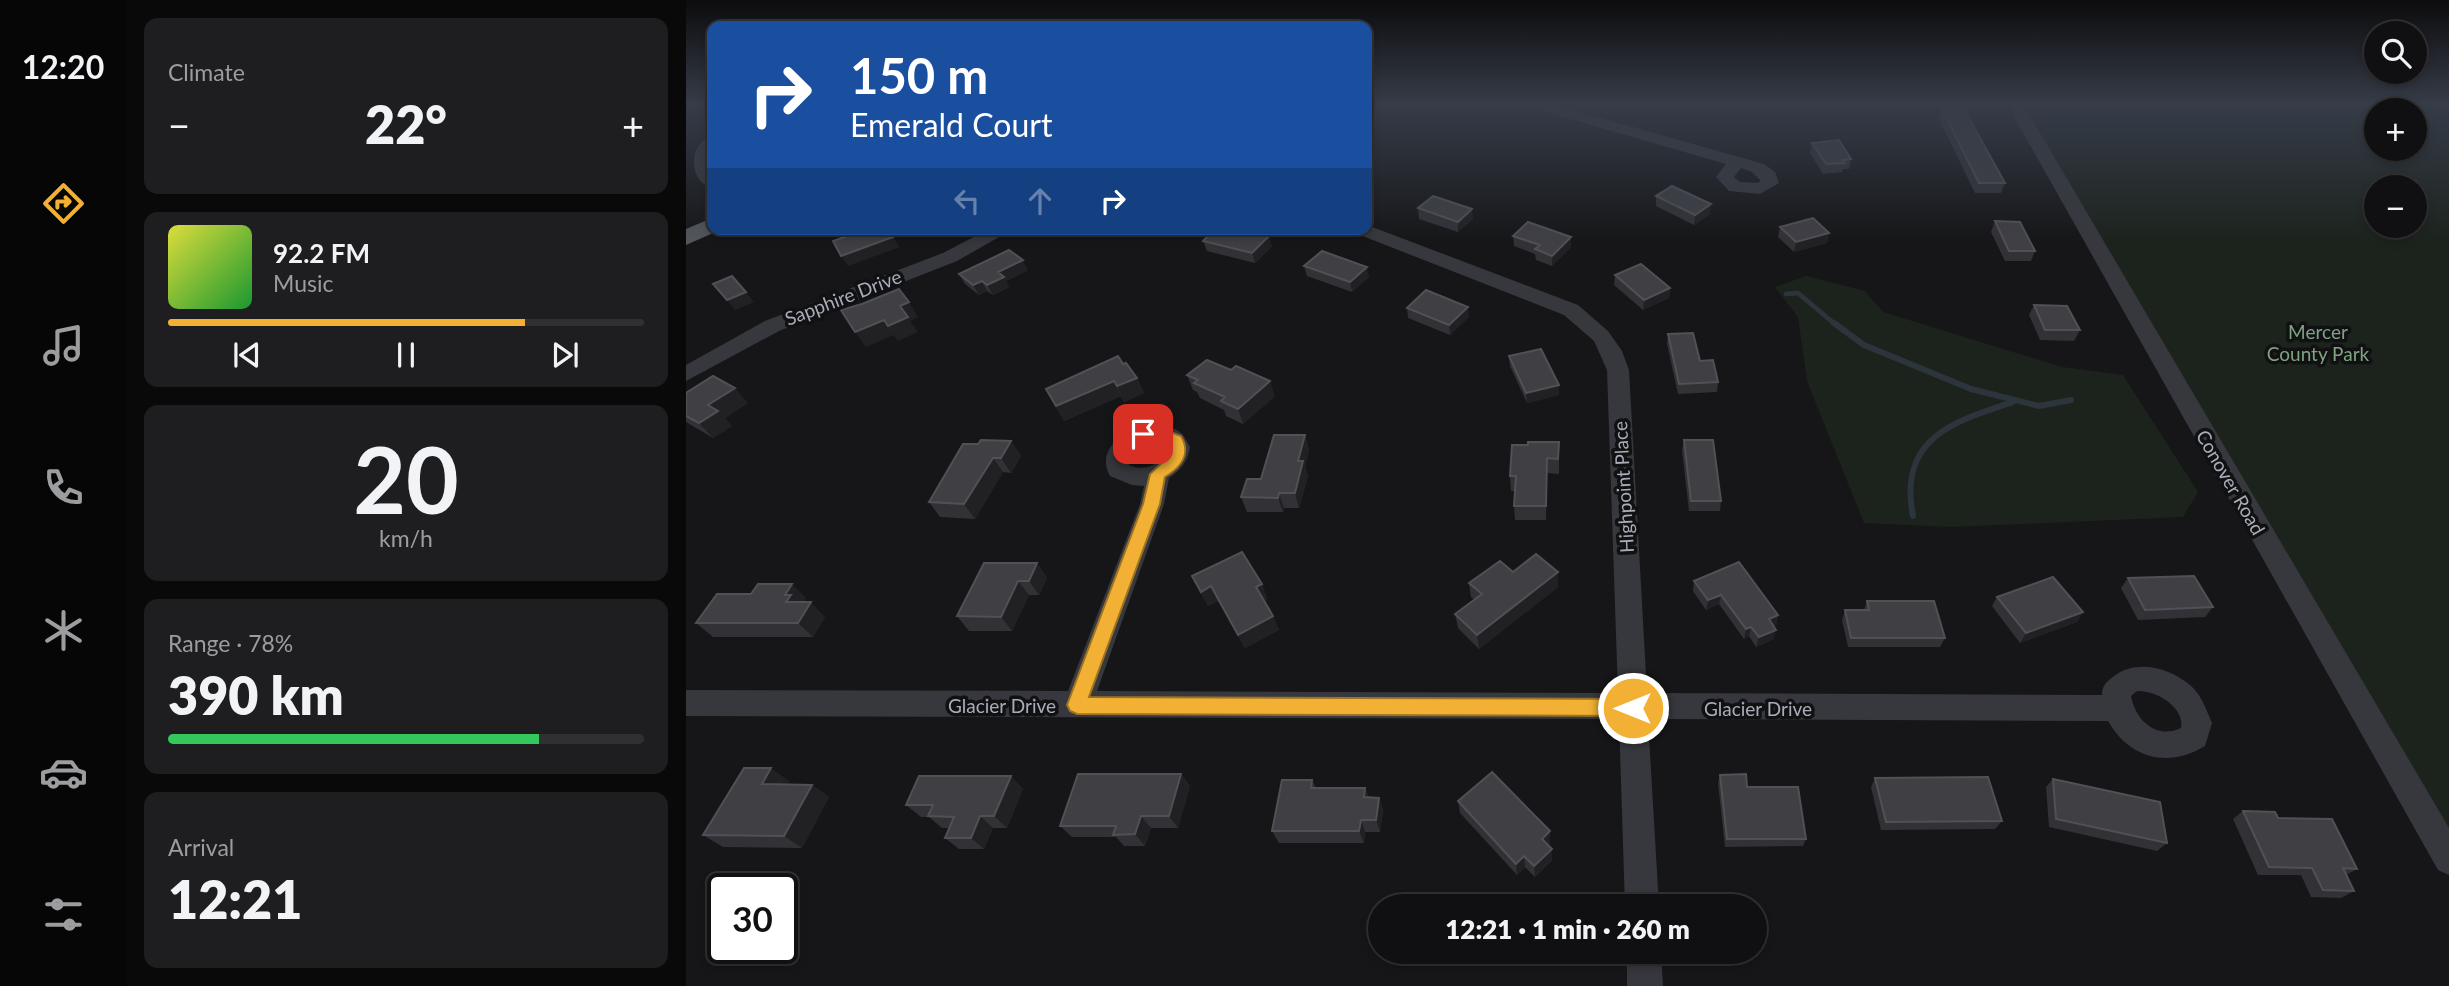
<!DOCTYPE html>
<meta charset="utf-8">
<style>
:root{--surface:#101012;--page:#1e1e20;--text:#f1f3f6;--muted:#9c9d9f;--line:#303032;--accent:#f2b134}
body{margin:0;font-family:Lato,sans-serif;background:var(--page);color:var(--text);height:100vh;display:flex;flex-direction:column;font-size:26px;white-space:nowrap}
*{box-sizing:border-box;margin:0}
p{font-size:23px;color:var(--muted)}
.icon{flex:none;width:38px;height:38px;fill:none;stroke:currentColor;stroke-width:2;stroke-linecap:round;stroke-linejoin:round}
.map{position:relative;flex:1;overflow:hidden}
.side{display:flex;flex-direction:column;gap:18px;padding:18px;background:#09090a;width:560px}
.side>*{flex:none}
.banner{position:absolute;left:21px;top:21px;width:665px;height:214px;border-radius:14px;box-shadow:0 4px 10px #0003,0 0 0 2px var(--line);background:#1a4fa0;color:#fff;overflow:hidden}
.fabs{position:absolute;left:1678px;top:21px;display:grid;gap:14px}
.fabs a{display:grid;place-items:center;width:63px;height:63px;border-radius:50%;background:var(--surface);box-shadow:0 4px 10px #0003,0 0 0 2px var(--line);font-size:35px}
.speed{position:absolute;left:21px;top:873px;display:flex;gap:14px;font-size:35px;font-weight:700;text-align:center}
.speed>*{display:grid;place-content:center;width:91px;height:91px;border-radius:50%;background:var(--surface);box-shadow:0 4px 10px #0003,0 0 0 2px var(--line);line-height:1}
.speed .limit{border:4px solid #111;border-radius:10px;background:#fff;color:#111}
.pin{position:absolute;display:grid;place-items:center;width:60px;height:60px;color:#fff;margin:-30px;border-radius:14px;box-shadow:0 4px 10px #0006}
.me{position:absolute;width:77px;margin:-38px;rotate:270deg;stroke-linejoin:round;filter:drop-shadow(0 0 5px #0008)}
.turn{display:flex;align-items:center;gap:24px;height:147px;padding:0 28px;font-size:32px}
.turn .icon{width:91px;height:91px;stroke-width:2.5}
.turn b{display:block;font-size:49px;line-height:60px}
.lanes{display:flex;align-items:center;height:66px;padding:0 28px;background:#0003;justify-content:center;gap:35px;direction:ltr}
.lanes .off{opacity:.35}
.big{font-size:52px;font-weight:800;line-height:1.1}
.side .widget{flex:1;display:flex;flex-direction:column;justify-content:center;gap:10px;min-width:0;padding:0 24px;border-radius:14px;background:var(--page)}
.side .dial{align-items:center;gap:0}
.dial b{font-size:91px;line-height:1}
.song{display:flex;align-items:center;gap:21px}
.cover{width:84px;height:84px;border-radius:10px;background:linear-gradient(135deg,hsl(60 70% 55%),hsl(130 70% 35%))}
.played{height:7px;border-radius:4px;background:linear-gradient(90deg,var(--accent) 75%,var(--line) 75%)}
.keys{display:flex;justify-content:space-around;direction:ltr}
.heat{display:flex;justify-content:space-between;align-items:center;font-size:38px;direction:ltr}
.charge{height:10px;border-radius:5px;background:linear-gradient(90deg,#34c759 78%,var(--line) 0)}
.trip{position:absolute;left:682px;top:894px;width:399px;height:70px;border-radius:35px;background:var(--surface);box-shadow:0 4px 10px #0003,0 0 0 2px var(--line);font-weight:800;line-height:70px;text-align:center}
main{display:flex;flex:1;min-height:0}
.tabs{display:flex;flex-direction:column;width:126px;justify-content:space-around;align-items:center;background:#060607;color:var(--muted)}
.tabs .icon{width:49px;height:49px}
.tabs .current{color:var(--accent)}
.tabs b{font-size:32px;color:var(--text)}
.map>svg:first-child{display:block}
</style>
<main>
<nav class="tabs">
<b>12:20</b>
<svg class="icon current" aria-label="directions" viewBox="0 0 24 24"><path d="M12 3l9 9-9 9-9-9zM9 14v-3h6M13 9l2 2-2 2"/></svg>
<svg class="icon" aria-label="music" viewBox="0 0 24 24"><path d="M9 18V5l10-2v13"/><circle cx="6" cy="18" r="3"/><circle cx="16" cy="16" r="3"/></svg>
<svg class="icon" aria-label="phone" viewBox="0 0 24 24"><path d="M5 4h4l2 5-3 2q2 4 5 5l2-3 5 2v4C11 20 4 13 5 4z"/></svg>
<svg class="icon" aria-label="climate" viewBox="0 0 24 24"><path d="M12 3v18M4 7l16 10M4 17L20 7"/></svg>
<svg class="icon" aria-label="car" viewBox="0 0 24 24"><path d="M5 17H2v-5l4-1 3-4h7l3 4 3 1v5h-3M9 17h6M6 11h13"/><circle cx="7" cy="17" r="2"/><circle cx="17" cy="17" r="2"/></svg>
<svg class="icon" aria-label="filters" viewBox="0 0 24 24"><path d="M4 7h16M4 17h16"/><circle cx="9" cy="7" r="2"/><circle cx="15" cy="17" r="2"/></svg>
</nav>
<section class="side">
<div class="widget"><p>Climate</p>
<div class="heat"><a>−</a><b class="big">22°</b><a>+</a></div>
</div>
<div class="widget">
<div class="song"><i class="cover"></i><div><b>92.2 FM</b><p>Music</p></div></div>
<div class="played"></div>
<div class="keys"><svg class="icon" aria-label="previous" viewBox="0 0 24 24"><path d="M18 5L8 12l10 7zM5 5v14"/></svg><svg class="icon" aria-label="pause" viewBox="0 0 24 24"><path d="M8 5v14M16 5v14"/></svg><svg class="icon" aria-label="next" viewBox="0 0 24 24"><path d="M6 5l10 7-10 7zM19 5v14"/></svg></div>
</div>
<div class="widget dial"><b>20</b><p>km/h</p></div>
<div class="widget"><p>Range · 78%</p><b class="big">390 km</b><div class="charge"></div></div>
<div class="widget"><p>Arrival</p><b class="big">12:21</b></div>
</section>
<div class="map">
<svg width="1763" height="986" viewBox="0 0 1763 986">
<rect width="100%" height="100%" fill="#161618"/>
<path fill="#1c231d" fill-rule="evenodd" d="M1331 104H1763V830L1565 515ZM1690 110H1729V149H1690ZM1690 187H1729V226H1690Z
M1120 276 1179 291 1197 312 1376 367 1437 375 1512 492 1497 517 1265 527 1178 523 1121 381 1112 317 1089 287Z"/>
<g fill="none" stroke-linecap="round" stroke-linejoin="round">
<path stroke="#2c353c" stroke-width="4.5" d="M1100 294 1112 293 1150 325"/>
<path stroke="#2c353c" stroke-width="6" d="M1148 323 1178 345 1285 389 1353 406 1385 400
M1227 516C1212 439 1265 422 1327 402"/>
<path fill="#37383d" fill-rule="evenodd" d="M841 104H865L1078 164 1089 172 1093 183 1074 194 1043 191 1030 177 1040 164 843 107ZM1055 168 1066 172 1075 181 1071 183 1054 182 1048 177Z
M1321 104H1337L1763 828V875L1752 870Z
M26 136V188C2 182 2 142 26 136Z
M681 225 892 305 922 331 936 351 943 370 961 693 1416 695C1416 686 1420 682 1427 677 1449 659 1482 667 1504 685 1515 694 1520 709 1526 723L1519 746C1482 769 1443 758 1422 721L962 719 973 906H939L933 719 0 716V690L382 691 454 504 458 486 446 485 424 476C403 439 469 411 495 433 499 436 501 443 504 447 502 461 495 470 483 478L478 504 411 691 932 693 921 370 908 341 878 315 669 233 667 229H681ZM471 442 480 448C477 465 458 472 443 465V455L457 445ZM1451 691C1470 690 1499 707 1495 728 1471 740 1449 720 1445 696Z
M303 229H327L271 261 93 331 0 381V365L79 321 257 253Z
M941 952H975L977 986H941Z"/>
<path fill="#53555c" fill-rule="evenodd" d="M26 218V229L34 230 0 245V229Z"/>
</g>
<path fill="#323236" d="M1256 109 1319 183 1315 193H1289L1253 119Z
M1126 143 1165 159 1163 169H1157L1156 172 1137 174 1124 153Z
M970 196 1024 214 1008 225 970 206Z
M732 208 787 219 772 232 733 219Z
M1309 221 1349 251 1345 261H1319L1305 232Z
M1094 227 1143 233 1141 243 1108 252 1092 237Z
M827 236 885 237V247L866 266 850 260 849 254 828 246Z
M517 241 586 246 569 263 521 251Z
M618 266 683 277 666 292 621 276Z
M342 270 320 281 323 287 307 295 301 291 293 295 279 284 273 274Z
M929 275 984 288 983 298 957 310 928 285Z
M1348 305 1394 330 1388 341 1354 340 1343 315Z
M721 308 783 317 764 335 722 318Z
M982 334 1032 382 1031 392 992 394 981 344Z
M823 356 873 385V395L841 403 824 366Z
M501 375 589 396 557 424 540 416 538 410 514 398 511 392 507 390Z
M451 378 458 393 438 402 435 396 378 421 360 389Z
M0 393 62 403 39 418 46 426 27 438 0 422Z
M619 435 623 450 619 467 622 476 613 508H598L597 512H561L555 497Z
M998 440 1035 501 1034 511H1003L996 450Z
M325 441 335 456 325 473 317 472 289 519 254 517 243 502 292 444Z
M873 442V474L861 473 860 520H829L828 506 829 491H825L824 476 842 445Z
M351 563 361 578 353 595H343L326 631H283L271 616Z
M827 572 872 587 793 649 772 628 769 614 789 600 785 597 783 583Z
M506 576 576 584 581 599 578 600 593 630 559 648 532 601 522 606Z
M1442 578 1527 607 1519 617 1452 620 1435 588Z
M1008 581 1092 615 1090 625 1087 626 1088 639 1070 647 1063 636 1058 639 1033 604 1020 610 1007 591Z
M1311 597 1397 612 1391 622 1334 643 1306 606Z
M120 598 118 602 139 617 127 637H27L10 623Z
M1181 601 1259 638 1254 647H1162L1156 620 1159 610H1178Z
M495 774 504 786 492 828H465L459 846H438L430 837H386L374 826Z
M1034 775 1061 787 1120 839 1117 846 1039 847 1032 783Z
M325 776 337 789 321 828H307L298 849H273L259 838 263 828H256L243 817H235L220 805Z
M1189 778 1316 821 1309 829 1195 830 1185 787Z
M1367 779 1481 843 1471 851 1363 827 1360 787Z
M626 780 630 788H679L683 797 693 798 697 810 694 832H679L678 843H593L586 831Z
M103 781 101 785H126L143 797 116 848 37 847 17 835Z
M772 801 864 843 862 845 866 860 849 877 839 867 831 875 774 813Z
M1557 811 1592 818 1671 869 1660 875 1668 891 1655 898 1625 897 1615 875H1572L1547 819Z"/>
<path fill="#212124" d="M1025 204 1024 214 1008 225 1009 215Z
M786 209 787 219 772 232V222Z
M1143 233 1141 243 1108 252 1110 242Z
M583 236 586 246 569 263 566 253Z
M207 237 214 247 162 266 155 256Z
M885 237V247L866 266V256Z
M337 260 342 270 320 281 323 287 307 295 301 285 312 272Z
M681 267 683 277 666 292 664 282Z
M296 281 301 291 293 295 287 285Z
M984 288 983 298 957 310 958 300Z
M60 292 68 302 49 310 41 300Z
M223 302 232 317 224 321 232 332 212 341 202 326 214 306Z
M782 307 783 317 764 335 763 325Z
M198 320 208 335 180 347 169 332Z
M451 378 458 393 438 402 431 386Z
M428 381 435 396 378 421 370 406Z
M584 381 589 396 557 424 552 409Z
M873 385V395L841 403 840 393Z
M49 388 62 403 39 418 46 426 27 438 13 423 22 405Z
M619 435 623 450 619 467 622 476 613 508 609 493 612 461Z
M325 441 335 456 325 473 315 458Z
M307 458 317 472 289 519 278 504Z
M593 493 598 508 597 512 592 498Z
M351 563 361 578 353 595 343 581Z
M872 572V587L793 649 791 635Z
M332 581 343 595 326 631 315 617Z
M106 584 120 598 116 605 100 602 99 595Z
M576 584 581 599 576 601 570 587Z
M525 586 532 601 522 606 515 592Z
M1035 595 1033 604 1020 610 1022 600Z
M125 602 139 617 127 637 112 623Z
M1397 612 1391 622 1334 643 1340 633Z
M1092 615 1090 625 1080 629 1083 619Z
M587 616 593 630 559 648 552 635Z
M1065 627 1063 636 1058 639 1060 629Z
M1090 630 1088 639 1070 647 1073 637Z
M85 768 103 781 94 797 76 784Z
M495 774 504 786 492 828 483 816Z
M325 776 337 789 321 828 308 816Z
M126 785 143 797 116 848 98 836Z
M679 788 684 800 678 797Z
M693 798 697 810 694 832 690 820Z
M294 816 307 828 298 849 285 838Z
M455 816 465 828 459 846 449 834Z
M675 820 679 832 678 843 673 831Z
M864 831V843L857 850 856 839Z
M866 849V860L849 877 848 866Z
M838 856 839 867 831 875 830 864Z"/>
<path fill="#3f3f44" stroke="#4f5156" stroke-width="2" d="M1256 109H1278L1319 183H1293Z
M1153 140 1165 159 1157 160 1159 163 1140 164 1126 143Z
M986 186 1025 204 1009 215 970 196Z
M747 196 786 209 772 222 732 208Z
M1127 218 1143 233 1110 242 1094 227Z
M1309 221 1334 222 1349 251H1323Z
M842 222 885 237 866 256 849 249 854 245 827 236Z
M181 229H202L207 237 155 256 147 241Z
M529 229H555L583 236 566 253 517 241Z
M323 250 337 260 312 272 318 277 301 285 296 281 287 285 273 274Z
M636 251 681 267 664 282 618 266Z
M955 264 984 288 958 300 929 275Z
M46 276 60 292 41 300 27 284Z
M213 289 223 302 214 306 222 317 202 326 198 320 169 332 155 310 176 304Z
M740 290 782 307 763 325 721 308Z
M1348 305 1381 306 1394 330H1359Z
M1007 333 1014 361 1027 360 1032 382 993 384 982 334Z
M855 349 873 385 840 393 823 356Z
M432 356 437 364 440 363 451 378 431 386 428 381 370 406 360 389Z
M521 360 545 370 550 366 584 381 552 409 535 401 539 397 508 383 512 380 501 375Z
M27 376 49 388 22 405 32 411 13 423 0 416V393Z
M588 435H619L612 461H617L609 493H593L592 498 555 497 561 479H575Z
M295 440 325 441 315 458H307L278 504 243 502 277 444H292Z
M998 440H1027L1035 501H1005Z
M842 442H873L872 459 861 458 860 506H828L830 476H824L826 445H842Z
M556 552 576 584 570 587 587 616 552 635 525 586 515 592 506 576Z
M850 554 872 572 791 635 769 614 796 594 783 583 814 561 827 572Z
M1053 562 1092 615 1083 619 1090 630 1073 637 1065 627 1060 629 1035 595 1022 600 1008 581Z
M298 563H351L343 581H332L315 617 271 616Z
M1508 576 1527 607 1459 610 1442 578Z
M1367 577 1397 612 1340 633 1311 597Z
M72 584H106L99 595H105L100 602H125L112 623H10L31 594H65Z
M1181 601H1248L1259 638H1165L1159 610H1183Z
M58 768H85L76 784 126 785 98 836 17 835Z
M806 772 864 831 856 839 866 849 848 866 838 856 830 864 772 801Z
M392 774H495L483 816H455L449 834 427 835 430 826H374Z
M1060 774 1061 787H1112L1120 839H1041L1034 775Z
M233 776H325L308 816H294L285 838H259L268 817 242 816 247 805H220Z
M1302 777 1316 821 1200 822 1189 778Z
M1367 779 1474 802 1481 843 1370 819Z
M596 780H626L625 788H679L678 797 693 798 690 820H675L673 831H586Z
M1557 811 1589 812 1592 818 1646 819 1671 869 1657 868 1668 891 1637 890 1626 868 1583 867Z"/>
<linearGradient id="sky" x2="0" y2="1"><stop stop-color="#0c0c0d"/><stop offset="0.43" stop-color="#363c48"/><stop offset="1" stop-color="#363c48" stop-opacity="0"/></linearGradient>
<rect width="1763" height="242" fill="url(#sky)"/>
<path fill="#f2b134" stroke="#9d7322" stroke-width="2" d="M472 427 495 436C505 453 496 467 479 477L474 504 403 697 947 699 953 702 956 708 953 714 947 716 391 714 384 711 381 705 457 504 464 474 484 455V443L471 438 457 440 450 434 452 431Z"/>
<g text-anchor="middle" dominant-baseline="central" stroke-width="7" stroke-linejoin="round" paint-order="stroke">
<g font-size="19" fill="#a8adb8" stroke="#111113">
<text transform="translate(157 297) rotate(-21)">Sapphire Drive</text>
<text transform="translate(1545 482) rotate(60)">Conover Road</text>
<text transform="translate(937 487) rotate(-93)">Highpoint Place</text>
<text x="316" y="705">Glacier Drive</text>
<text x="1072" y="708">Glacier Drive</text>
</g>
<g font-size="19" fill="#7fa381" stroke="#111113">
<text x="1632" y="331">Mercer<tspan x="1632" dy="22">County Park</tspan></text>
</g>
</g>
</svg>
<div class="fabs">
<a><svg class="icon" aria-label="search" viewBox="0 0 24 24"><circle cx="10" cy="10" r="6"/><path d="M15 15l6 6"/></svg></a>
<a>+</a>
<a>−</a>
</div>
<div class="speed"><div class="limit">30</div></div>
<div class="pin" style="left:457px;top:434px;background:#d93025"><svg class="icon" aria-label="arrive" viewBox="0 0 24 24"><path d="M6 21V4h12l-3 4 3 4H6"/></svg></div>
<svg class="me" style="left:947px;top:708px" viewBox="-20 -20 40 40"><circle r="17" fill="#f2b134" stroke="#fff" stroke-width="3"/><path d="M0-11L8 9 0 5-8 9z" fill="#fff"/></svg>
<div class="trip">12:21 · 1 min · 260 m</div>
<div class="banner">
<div class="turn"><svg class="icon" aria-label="right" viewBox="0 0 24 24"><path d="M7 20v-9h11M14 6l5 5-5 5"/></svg><div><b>150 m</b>Emerald Court</div></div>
<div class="lanes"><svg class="icon off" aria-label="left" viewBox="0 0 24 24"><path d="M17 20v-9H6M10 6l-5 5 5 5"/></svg><svg class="icon off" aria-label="ahead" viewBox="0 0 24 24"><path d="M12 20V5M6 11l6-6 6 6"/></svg><svg class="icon" aria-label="right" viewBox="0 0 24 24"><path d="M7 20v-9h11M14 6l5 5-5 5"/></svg></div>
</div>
</div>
</main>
